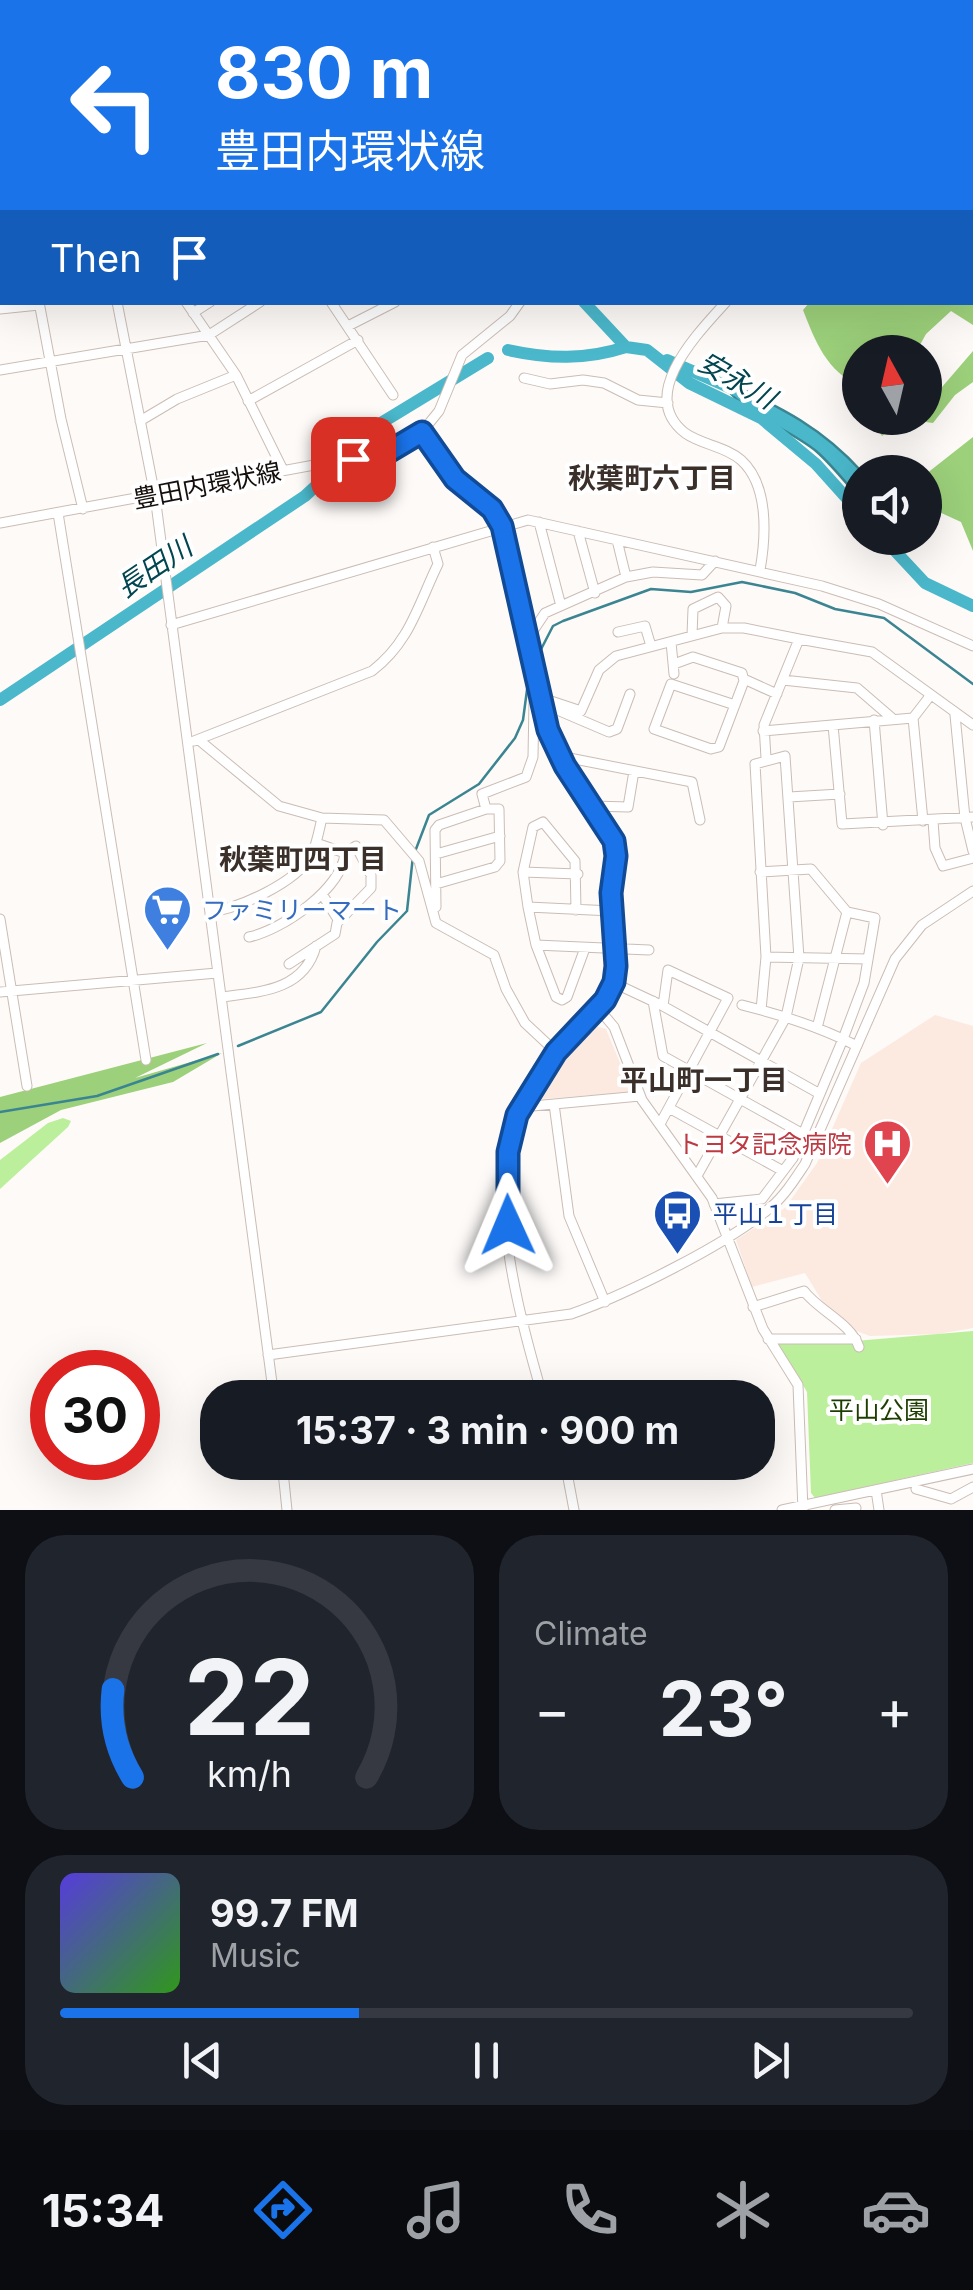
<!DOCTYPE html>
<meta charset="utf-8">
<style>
:root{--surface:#171b24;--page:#20242c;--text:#f1f3f6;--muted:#9ea1a6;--line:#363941;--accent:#1a73e8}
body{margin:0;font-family:Inter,"Noto Sans JP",sans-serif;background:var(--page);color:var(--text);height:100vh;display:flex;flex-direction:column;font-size:38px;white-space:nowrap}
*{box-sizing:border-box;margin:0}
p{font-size:32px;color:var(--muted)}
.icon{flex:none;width:55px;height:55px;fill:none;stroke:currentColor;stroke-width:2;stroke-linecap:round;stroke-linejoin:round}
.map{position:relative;height:1510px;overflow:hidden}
.sheet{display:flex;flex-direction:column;gap:25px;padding:25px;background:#0d0f14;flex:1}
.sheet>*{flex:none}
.guide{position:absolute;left:0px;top:0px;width:975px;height:305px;box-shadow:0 10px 40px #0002;background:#1a73e8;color:#fff;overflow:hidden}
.needle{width:65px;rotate:352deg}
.tools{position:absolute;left:842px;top:335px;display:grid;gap:20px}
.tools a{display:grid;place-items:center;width:100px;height:100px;border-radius:50%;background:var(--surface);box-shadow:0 10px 40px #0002;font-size:50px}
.speed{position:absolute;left:30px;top:1350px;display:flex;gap:20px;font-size:50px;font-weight:700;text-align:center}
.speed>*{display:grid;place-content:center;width:130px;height:130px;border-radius:50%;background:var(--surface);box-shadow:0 10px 40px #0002;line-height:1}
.speed .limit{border:15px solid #d22;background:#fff;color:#111}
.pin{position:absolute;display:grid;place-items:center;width:85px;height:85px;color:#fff;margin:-42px;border-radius:20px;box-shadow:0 5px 15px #0006}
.me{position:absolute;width:110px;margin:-55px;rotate:359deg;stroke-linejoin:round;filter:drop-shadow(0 0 8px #0008)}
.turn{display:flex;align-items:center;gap:35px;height:210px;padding:0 50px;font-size:45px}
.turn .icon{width:130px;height:130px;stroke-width:2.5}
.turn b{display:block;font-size:70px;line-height:85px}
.then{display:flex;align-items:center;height:95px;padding:0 50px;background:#0003;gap:20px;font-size:38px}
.big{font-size:75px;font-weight:700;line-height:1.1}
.sheet .tile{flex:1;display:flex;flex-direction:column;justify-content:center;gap:15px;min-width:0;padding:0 35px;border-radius:40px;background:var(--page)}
.sheet .dial{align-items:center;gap:0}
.dial svg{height:260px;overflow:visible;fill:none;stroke:var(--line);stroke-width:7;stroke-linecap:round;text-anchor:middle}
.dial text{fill:var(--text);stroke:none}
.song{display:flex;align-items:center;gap:30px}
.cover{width:120px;height:120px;border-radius:15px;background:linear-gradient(135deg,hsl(250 70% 55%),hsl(110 70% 35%))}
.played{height:10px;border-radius:5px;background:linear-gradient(90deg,var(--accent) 35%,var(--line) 35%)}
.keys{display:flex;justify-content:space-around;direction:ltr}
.heat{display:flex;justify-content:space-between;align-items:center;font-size:55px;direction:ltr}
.sheet .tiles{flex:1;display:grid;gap:25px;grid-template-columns:1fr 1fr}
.tile:last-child{grid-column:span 2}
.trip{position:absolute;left:200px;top:1380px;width:575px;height:100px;border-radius:40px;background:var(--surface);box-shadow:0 10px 40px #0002;font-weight:700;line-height:100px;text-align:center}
.menu{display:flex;height:160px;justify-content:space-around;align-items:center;background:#090b0e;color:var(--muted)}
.menu .icon{width:70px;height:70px}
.menu .on{color:var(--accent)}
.menu b{font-size:45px;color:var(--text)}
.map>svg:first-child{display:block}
</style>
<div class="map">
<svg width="973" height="1510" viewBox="0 0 973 1510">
<rect width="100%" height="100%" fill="#fdfaf8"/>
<path fill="#fceae0" d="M935 1015 973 1026V1328L938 1334 870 1336 854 1330 827 1309 805 1273 752 1287 736 1240 785 1208 817 1163 861 1063Z
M588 1024 606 1029 632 1092 529 1100 557 1056Z"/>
<path fill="#bcef9b" d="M63 1118 71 1121 68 1127 0 1189V1160L48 1123Z
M973 1331V1463L815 1498 811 1493 807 1392 776 1340 855 1341Z"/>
<path fill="#9cd07a" d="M810 302H973V325L951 311 926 334 916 352H860V386C827 372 815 341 803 310Z
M973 351V382L955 395 933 423 903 419 882 436 874 424 881 418H925V400L930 401Z
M973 437V551L961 522 926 506 931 483 926 474Z
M207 1043 135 1078 222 1053 173 1082 61 1110 0 1143V1097Z"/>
<path fill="#4ab7ca" stroke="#3a8591" stroke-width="2.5" d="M721 379C777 406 820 425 862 472L860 499C846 483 832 465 816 451 788 428 734 410 721 379Z"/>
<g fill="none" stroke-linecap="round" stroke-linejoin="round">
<path stroke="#3a8591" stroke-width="2.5" d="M536 659 553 626 563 621 651 589 691 592 742 582 795 593 835 609 884 618 973 684
M416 849 429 815 479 784 515 738 523 720 529 675
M238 1046 321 1012 377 942 407 911 413 856
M0 1112 97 1096 218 1054"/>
<path stroke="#4ab7ca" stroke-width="12" d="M346 0 347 2
M584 302 626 347 647 350 689 383 761 418 816 464 860 513
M508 350C549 359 586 360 626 347
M667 360 740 392
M346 454 363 434 488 358
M883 538 925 583 973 606
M0 700 305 496 332 471"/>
<defs>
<path id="minor" d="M19 0 20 2
M48 0 49 2
M143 0 144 2
M249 0 250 2
M577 0 580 2
M596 0 599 2
M193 2 201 0
M659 2 660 0
M681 2 683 0
M0 80 1 77
M972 135 973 134
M0 237H2
M972 283 973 284
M39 302 61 419 83 509
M117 302 155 496 274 1398
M186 302 236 375 283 470
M331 302 393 395
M726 302C699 332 636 395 685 433 702 445 725 446 741 460 769 485 766 536 760 570
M0 309 39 305
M193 313 210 302
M348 326 395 302
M0 370 209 335 260 302
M524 378 550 384 583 380 604 383 638 400 668 403
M248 401 358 340
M140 421 177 399 236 375
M422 432 455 479 492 509 502 526 548 730C563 766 610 819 616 849 619 866 610 884 611 902 612 927 620 953 615 978 609 1007 578 1028 559 1049 540 1071 522 1100 513 1128 488 1205 521 1321 543 1398
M58 513 146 1060
M539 522 561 606
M0 523 390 451 422 432 439 411 462 355 510 316 520 302
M578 531 595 593
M617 540 626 577
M171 625 528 520 822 586 879 604 973 646
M618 632 645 626 651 646
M692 635 693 609 718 597 726 606 722 628
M527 640 545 613 626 577 653 572 702 575 715 561
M671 642 674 674
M674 664 693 657 742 673 744 681 719 747 711 749 654 729 671 684 735 705
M744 679 777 694
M783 680 857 688 893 719
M539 697 581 711 599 670 616 656 722 628H744L799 639
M548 706 609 732 617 729 630 694
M955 715 965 818 973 851
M874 720 883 825
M833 725 842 824 973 817
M763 731 913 718
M199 740 279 806 322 818 384 820 419 861 436 923 494 955 506 989 525 1023 556 1052
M194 741 372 671C410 642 418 605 438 564L433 547
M559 756 692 782 700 820
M766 758 764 725 799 639 872 652 973 725
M789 797 840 794
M593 806 628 807 634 771
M923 821 913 718 930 696
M933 821 935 848 943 866 973 858
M436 854 500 836
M523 872 578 874
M436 884 495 867 500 861 499 809H486L482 794 526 777 533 757 534 701 539 697
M322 894 339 921
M436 907 435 830 439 825 486 809
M528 907 523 872 533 827 543 822 575 861 576 910
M612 911 528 907 536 945 649 950
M210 912C240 908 295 883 311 856 317 844 319 830 322 818
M0 919 27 1086
M249 937C282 930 342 889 345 853
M536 945 556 997 562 1000 567 997 585 948
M766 957 868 959
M289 964 335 934 337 923 371 888V875L356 846 345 853 316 843
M614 983 663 1006 820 1094
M0 992 217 973
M221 997C259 992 304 991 316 946
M653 1001 663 1056 803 1134
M742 1005 761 1010
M598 1008 614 1027 642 1100 712 1198 763 1329 798 1385 803 1510
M817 1028 847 912
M554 1104 569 1216 605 1302
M522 1107 640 1096
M669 1108 783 1171
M660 1124 728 998 668 970 663 1006
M698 1174 786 1017 799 958 785 756 755 764 766 957 761 1010C794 1019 826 1030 857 1046
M714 1204 762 1199 793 1158 843 1039 864 983 875 918 847 912 811 869 760 872
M753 1307 804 1291C819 1311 851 1323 859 1347
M768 1339H856
M268 1355 571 1314C625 1295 728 1244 771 1207 785 1195 795 1179 805 1164L895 959 922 925 973 891
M282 1462 287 1510
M565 1462 574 1510
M916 1489 951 1499 973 1487
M876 1490 879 1510
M782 1510 973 1469
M835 1510 856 1508"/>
</defs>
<use href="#minor" stroke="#cbbdb5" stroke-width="11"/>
<use href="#minor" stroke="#fff" stroke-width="9"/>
</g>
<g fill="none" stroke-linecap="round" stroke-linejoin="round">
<defs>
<path id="route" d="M353 459 390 451 422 432 455 479 492 509 502 526 548 730 565 766 614 841 616 856 611 893 616 966 614 982 605 1000 556 1052 517 1115 508 1152V1225"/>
</defs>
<use href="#route" stroke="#114b97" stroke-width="25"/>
<use href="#route" stroke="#1a73e8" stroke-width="18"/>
</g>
<defs>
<symbol id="supermarket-pin" viewBox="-11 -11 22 30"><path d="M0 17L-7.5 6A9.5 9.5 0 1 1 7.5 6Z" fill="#3f7fe0" stroke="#fff"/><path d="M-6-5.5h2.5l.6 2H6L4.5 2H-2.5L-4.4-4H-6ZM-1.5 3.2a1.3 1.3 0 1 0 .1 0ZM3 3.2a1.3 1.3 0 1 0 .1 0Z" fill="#fff"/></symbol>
<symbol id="hospital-pin" viewBox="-11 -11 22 30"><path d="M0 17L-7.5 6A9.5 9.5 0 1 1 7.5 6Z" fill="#e0444e" stroke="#fff"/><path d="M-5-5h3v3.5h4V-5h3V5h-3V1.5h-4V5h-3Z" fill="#fff"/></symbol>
<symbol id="bus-pin" viewBox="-11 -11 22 30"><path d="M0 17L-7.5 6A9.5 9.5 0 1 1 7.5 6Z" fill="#1a4fb4" stroke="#fff"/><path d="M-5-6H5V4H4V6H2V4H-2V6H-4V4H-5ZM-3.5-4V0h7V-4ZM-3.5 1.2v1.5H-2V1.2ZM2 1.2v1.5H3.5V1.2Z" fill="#fff"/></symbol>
</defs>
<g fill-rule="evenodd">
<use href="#supermarket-pin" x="140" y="882" width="55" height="75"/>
<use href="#hospital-pin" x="860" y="1116" width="55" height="75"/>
<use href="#bus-pin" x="650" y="1186" width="55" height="75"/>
</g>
<g text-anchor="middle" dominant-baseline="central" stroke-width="8" stroke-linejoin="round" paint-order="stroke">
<g font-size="25" fill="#140f0c" stroke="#fff">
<text transform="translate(207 485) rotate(-11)">豊田内環状線</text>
</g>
<g font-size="25" fill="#366cbe" stroke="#fff" text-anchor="start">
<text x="202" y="910">ファミリーマート</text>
</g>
<g font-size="25" fill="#be3a42" stroke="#fff" text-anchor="end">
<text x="852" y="1144">トヨタ記念病院</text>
</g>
<g font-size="25" fill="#164399" stroke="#fff" text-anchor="start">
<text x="713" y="1214">平山１丁目</text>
</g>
<g font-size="25" fill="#1e3e00" stroke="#fff">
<text x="879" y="1410">平山公園</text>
</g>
<g font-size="28" font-style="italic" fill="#00454f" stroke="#fff">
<text transform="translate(737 380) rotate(30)">安永川</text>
<text transform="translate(154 567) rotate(-34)">長田川</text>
</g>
<g font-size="28" font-weight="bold" fill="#3a2f29" stroke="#fff">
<text x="652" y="478">秋葉町六丁目</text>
<text x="303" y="859">秋葉町四丁目</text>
<text x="704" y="1080">平山町一丁目</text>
</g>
</g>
</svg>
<div class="tools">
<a><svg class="needle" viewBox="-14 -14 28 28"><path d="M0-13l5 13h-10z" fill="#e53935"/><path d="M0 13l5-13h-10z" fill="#9ea1a6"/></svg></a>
<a><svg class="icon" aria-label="sound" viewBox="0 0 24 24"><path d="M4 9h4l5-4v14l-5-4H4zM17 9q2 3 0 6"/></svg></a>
</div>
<div class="speed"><div class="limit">30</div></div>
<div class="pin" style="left:353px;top:459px;background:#d93025"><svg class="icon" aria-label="arrive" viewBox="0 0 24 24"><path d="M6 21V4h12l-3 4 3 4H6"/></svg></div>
<svg class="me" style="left:508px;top:1225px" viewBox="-20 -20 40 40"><path d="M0-17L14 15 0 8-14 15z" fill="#1a73e8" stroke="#fff" stroke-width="4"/></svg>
<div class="trip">15:37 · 3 min · 900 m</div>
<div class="guide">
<div class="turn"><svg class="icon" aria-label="left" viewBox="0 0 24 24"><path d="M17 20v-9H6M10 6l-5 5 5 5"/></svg><div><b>830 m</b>豊田内環状線</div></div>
<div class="then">Then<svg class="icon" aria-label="arrive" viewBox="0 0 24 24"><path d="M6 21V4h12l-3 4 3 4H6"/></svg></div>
</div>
</div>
<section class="sheet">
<div class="tiles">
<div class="tile dial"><svg viewBox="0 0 100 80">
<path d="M14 69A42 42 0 1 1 86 69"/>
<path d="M14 69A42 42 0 0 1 8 42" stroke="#1a73e8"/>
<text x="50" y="56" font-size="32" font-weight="700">22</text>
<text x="50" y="72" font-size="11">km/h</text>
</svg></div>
<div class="tile"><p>Climate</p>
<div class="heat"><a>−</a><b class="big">23°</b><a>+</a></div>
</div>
<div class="tile">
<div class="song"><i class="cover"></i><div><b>99.7 FM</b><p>Music</p></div></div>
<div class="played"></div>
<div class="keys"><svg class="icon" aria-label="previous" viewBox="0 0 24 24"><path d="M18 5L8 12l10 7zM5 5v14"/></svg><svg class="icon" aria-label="pause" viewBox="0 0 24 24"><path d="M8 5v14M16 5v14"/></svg><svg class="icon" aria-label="next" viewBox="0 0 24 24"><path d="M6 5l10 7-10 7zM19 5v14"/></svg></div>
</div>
</div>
</section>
<nav class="menu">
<b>15:34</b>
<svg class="icon on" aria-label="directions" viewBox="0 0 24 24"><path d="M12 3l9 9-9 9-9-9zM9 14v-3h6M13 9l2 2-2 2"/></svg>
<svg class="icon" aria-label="music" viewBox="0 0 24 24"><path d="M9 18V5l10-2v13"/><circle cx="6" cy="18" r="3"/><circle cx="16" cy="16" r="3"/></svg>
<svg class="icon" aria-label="phone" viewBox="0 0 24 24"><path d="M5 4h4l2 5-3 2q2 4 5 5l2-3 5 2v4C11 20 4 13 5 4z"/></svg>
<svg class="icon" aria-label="climate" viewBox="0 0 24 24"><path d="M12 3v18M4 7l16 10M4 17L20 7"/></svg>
<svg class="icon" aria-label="car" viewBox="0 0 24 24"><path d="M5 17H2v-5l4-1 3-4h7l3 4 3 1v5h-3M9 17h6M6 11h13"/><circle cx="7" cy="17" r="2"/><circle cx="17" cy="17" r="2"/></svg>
</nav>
